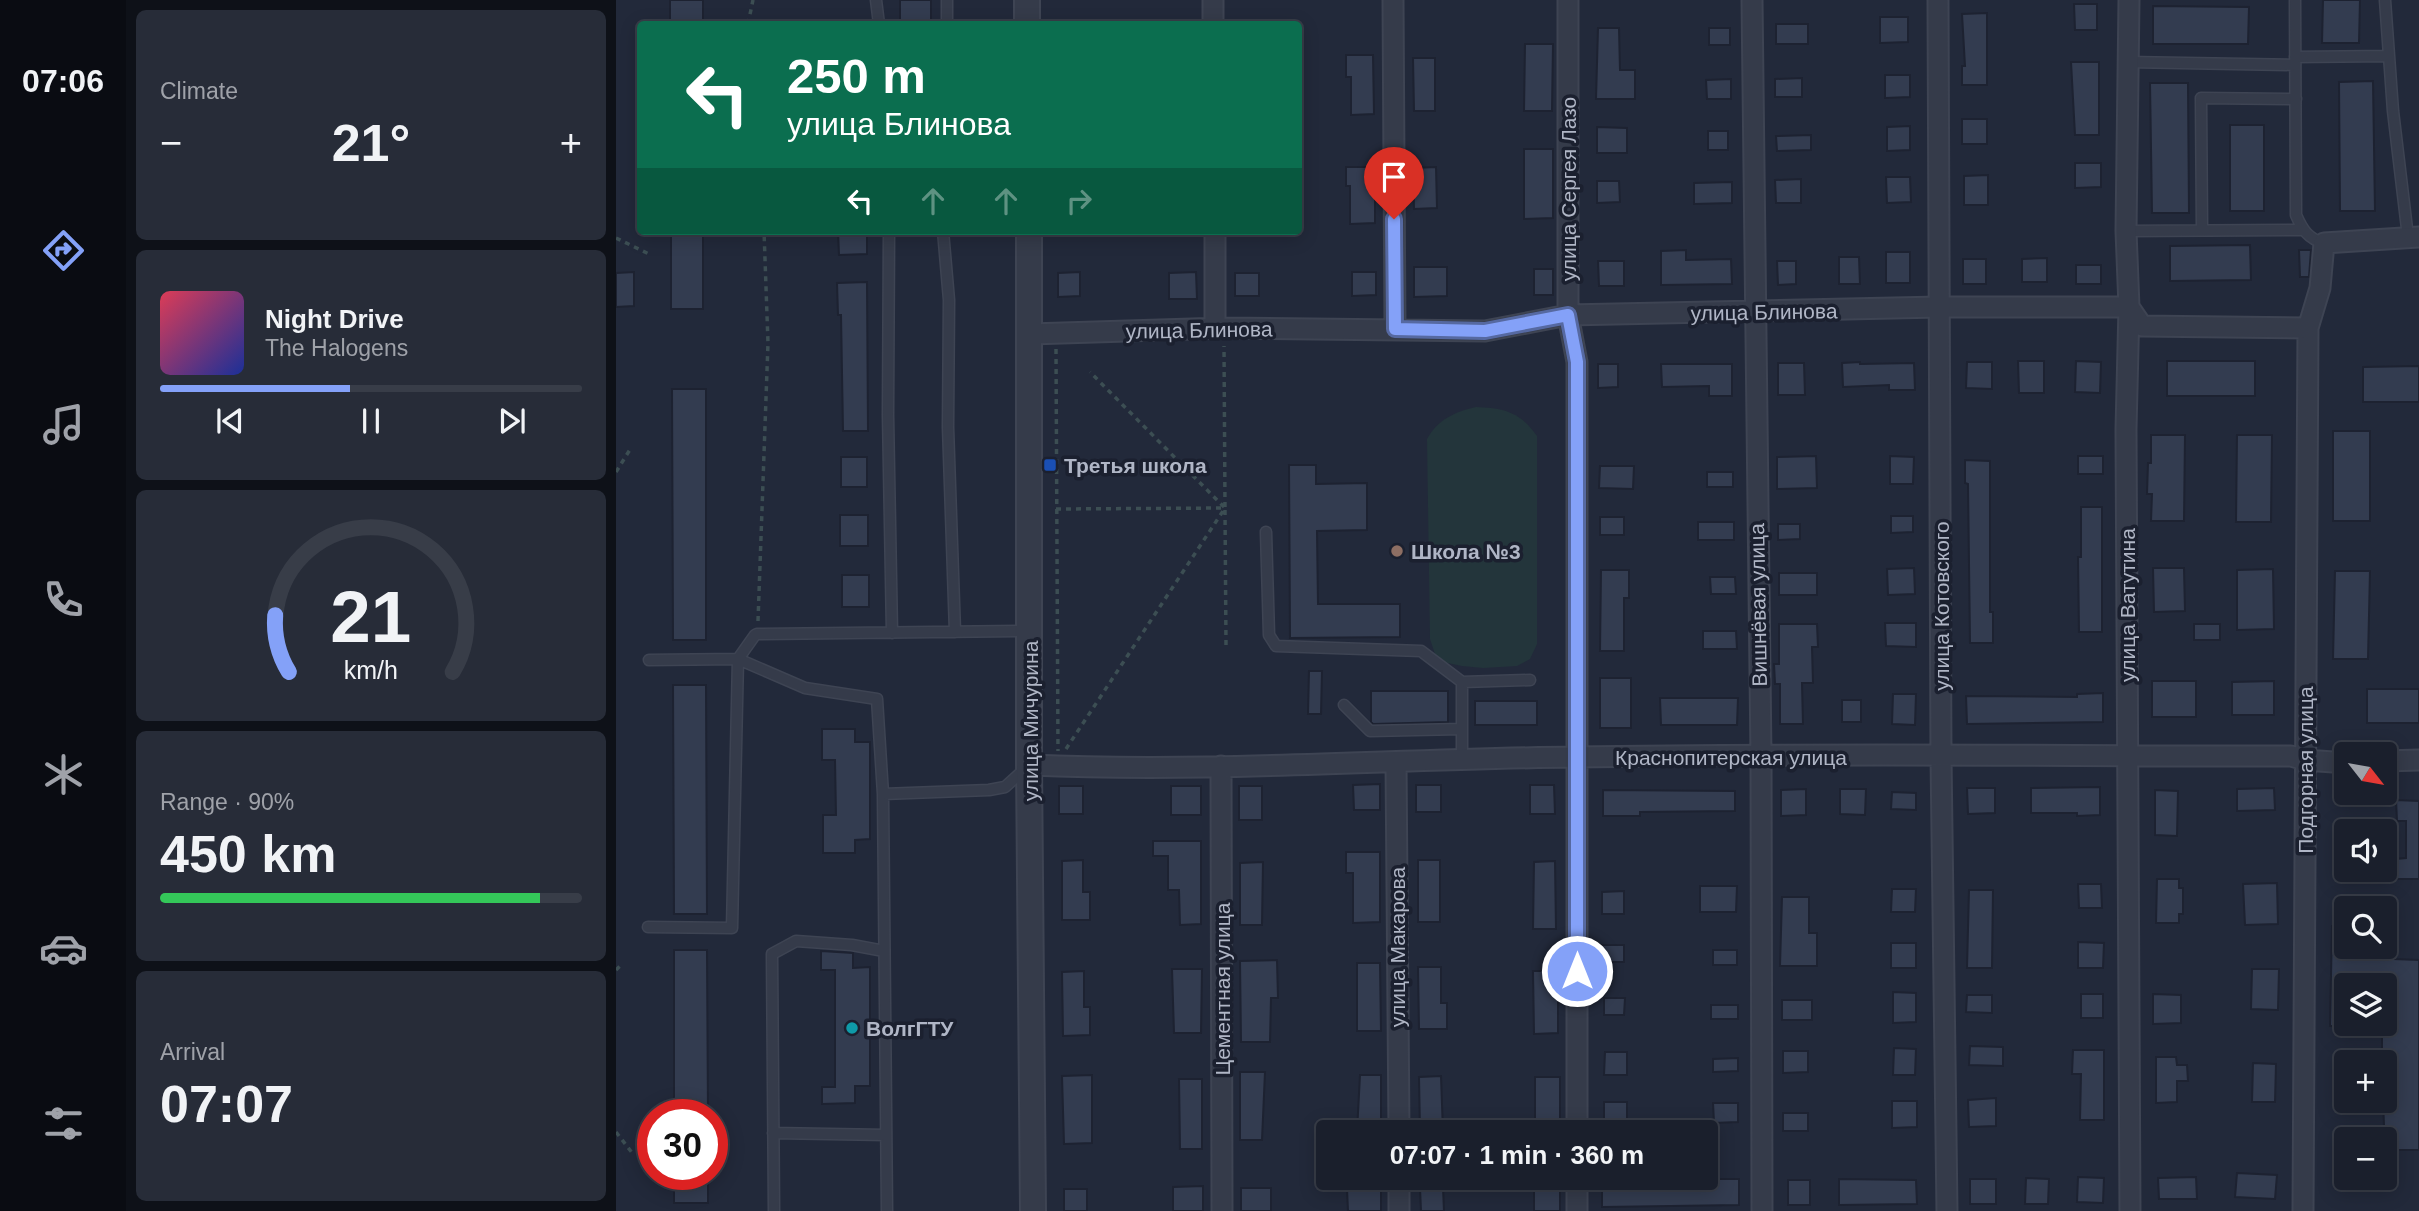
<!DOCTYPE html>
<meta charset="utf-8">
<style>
:root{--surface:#1a1f2c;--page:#272c38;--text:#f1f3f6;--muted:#9fa2a9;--line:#383d48;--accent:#84a1f8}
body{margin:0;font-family:Arial,sans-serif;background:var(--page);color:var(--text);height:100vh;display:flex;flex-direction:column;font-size:26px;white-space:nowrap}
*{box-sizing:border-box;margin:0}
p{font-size:23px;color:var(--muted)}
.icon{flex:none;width:38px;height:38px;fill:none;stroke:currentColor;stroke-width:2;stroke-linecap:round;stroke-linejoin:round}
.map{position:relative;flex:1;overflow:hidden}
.panel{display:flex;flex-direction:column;gap:10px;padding:10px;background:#0e1118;width:490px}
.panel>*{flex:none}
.hud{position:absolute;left:21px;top:21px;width:665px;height:214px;border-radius:7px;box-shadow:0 4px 18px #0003,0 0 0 2px var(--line);background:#0b6e4f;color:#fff;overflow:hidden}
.needle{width:46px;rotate:121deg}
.tools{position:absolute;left:1718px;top:742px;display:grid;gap:14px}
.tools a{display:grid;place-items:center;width:63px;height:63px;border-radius:7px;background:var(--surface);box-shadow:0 4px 18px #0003,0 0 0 2px var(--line);font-size:35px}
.speed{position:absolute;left:21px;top:1099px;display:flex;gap:14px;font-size:35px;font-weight:700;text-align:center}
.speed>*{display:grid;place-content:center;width:91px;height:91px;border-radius:50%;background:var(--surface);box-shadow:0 4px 18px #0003,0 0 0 2px var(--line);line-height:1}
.speed .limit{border:10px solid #d22;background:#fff;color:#111}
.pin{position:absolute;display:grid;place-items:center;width:60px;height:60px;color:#fff;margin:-72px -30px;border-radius:50% 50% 50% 0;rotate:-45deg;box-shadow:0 0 7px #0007}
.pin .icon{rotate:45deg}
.me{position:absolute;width:77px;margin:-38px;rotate:0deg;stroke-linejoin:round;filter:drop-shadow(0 0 5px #0008)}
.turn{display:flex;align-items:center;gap:24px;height:147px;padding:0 35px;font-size:32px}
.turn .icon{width:91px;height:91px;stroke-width:2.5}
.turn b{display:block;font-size:49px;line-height:60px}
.lanes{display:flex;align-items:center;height:66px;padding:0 35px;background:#0003;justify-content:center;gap:35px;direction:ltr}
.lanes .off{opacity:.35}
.big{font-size:52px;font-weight:800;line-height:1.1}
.panel .card{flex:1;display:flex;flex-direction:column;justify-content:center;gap:10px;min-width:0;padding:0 24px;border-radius:10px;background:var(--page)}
.panel .dial{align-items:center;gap:0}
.dial svg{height:182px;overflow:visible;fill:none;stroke:var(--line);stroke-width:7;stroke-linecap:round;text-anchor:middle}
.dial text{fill:var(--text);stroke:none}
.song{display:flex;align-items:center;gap:21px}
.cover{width:84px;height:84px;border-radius:10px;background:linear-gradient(135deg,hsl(350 70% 55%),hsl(230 70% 35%))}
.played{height:7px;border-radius:4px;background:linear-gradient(90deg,var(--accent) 45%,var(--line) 45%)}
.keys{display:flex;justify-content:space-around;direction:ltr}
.heat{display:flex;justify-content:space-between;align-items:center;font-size:38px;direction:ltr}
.charge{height:10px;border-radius:5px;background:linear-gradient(90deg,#34c759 90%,var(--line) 0)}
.trip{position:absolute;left:700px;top:1120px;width:402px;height:70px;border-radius:7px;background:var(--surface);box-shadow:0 4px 18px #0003,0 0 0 2px var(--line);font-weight:800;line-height:70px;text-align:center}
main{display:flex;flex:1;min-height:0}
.menu{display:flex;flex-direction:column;width:126px;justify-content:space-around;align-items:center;background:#0a0c12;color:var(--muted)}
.menu .icon{width:49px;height:49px}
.menu .active{color:var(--accent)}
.menu b{font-size:32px;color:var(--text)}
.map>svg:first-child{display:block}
</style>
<main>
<nav class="menu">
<b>07:06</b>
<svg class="icon active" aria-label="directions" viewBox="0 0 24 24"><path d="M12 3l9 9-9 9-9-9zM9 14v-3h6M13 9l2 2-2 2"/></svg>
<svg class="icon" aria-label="music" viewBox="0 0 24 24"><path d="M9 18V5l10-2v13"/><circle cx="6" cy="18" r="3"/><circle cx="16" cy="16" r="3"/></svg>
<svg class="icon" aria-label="phone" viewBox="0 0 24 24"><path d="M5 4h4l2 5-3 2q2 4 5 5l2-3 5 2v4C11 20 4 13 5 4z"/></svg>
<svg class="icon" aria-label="climate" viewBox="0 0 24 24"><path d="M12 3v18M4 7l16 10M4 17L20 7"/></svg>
<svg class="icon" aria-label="car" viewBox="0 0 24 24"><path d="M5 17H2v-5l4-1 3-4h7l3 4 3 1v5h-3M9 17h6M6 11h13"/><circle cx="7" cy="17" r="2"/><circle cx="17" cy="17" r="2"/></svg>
<svg class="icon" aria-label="filters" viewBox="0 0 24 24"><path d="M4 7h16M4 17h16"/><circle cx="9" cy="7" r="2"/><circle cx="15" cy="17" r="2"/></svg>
</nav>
<section class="panel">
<div class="card"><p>Climate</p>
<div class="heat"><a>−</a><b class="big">21°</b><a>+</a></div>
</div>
<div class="card">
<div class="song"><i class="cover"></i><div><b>Night Drive</b><p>The Halogens</p></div></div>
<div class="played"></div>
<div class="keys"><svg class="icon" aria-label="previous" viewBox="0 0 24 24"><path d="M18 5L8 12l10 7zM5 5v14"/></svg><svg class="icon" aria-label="pause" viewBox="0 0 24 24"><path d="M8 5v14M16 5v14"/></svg><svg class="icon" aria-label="next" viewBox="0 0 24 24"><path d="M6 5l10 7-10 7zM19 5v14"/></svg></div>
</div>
<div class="card dial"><svg viewBox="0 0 100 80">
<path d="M14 69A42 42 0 1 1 86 69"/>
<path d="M14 69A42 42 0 0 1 8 44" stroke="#84a1f8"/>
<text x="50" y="56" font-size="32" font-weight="700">21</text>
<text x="50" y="72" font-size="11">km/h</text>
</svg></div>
<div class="card"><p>Range · 90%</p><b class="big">450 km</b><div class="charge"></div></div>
<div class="card"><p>Arrival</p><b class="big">07:07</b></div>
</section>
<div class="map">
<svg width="1803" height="1211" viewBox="0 0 1803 1211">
<rect width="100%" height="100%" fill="#22293a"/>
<path fill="#23353b" d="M860 407C888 408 904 412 921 436V644L914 659 901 666 867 668 846 666 827 662 819 654 814 639 811 439C822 419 839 412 860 407Z"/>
<path fill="#333c50" stroke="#1d2231" stroke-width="2" d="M54 0H87V24H54Z
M284 0H315V24H284Z
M1707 0H1744L1743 43H1706Z
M1458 4H1481V30H1459Z
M1537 6 1633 7 1632 44H1537Z
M1371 13V85H1346V66H1349L1346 14Z
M1264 17H1292V42L1264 43Z
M1160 24H1192V44H1160Z
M982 28H1003L1004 70H1019V99H980Z
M1093 28H1114V45H1093Z
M909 44H937L936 111H908Z
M730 55H757L758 114 735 115V77H730Z
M797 58H819V111H798Z
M1455 62H1483V135H1459Z
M1269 75H1294V97L1269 98Z
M1186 78V97H1159V79Z
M1115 79V99H1091L1090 80Z
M1757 81 1759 211H1724L1723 82Z
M1534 83H1572L1573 213H1536Z
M1346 119H1371V144H1346Z
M1614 125H1648V211H1614Z
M1294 126V150L1271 151V127Z
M981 127 1011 128V153H981Z
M1092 131H1112V150H1092Z
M1195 135V150L1161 151 1160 136Z
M908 149H937V218L908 219Z
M1459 163H1485V187L1459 188Z
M730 167H759V223L734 224V186H730Z
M820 167 821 208 798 209 797 168Z
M1372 175V205H1348V176Z
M1270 177H1294L1295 202 1271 203Z
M1185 179V203H1160L1159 180Z
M981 181H1003L1004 202 981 203Z
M1116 182V203L1078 204V183Z
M55 231H87V309H55Z
M222 231H251V254L223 255Z
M1634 245 1635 280 1554 281V246Z
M1070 250V260L1115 259 1116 284 1045 285V251Z
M1683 250H1695L1693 277H1684Z
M1270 252H1294V283H1270Z
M1223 257H1243L1244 284H1223Z
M1431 258V282H1406V259Z
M1347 259H1370V284H1347Z
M982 261H1008V286H983Z
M1161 261H1180V284L1162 285Z
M1460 265H1485V284H1460Z
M798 267H831V296L798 297Z
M918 269H937V295H918Z
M18 272V306L0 307V273Z
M464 272V296L442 297V273Z
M580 272 581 299H553V273Z
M736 272H760V295L736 296Z
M619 273H643V296H619Z
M251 282 252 431H227L225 315H222L221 283Z
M1402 361H1428V393H1403Z
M1460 361 1485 362 1484 393 1459 392Z
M1551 361H1639V396H1551Z
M1244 362V364L1298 363 1299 390H1273V385L1227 387 1226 363Z
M1351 362H1376V389L1350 388Z
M1162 363H1188L1189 395H1162Z
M982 364H1002V387L982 388Z
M1045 364H1116V396H1093V386L1046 387Z
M1803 366V402H1747V367Z
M56 389H90V640H57Z
M1717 431H1754V521H1717Z
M1535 435H1569L1568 521H1535L1536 494H1531L1532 463H1535Z
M1621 435H1656L1655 522H1620Z
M1200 456 1201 488 1161 489V457Z
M1274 456 1298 457 1297 484H1274Z
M1462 456H1487V474H1462Z
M225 457H251V487H225Z
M1349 460 1374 461V612H1377V643H1354L1352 484 1349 483Z
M673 465H700V484L751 483V530L701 531 702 604H784V637L674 638Z
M984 466H1018L1017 489 983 488Z
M1091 472H1117V487H1091Z
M1465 507H1486V632H1463L1462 557H1465Z
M224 515H252V546H224Z
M1275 516H1297V532L1275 533Z
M984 517H1008V535H984Z
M1082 522H1118V540H1082Z
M1162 524H1184V539L1162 540Z
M1298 568 1299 594 1272 595 1271 569Z
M1537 568H1568L1569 611 1538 612Z
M1657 569 1658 629 1621 630V570Z
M985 570H1013V598H1008V651H984Z
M1719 571H1754L1752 659H1717Z
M1163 573H1201V595H1163Z
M226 575H253V607H226Z
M1094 577H1119L1120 594H1095Z
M1269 623H1300V647L1270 646Z
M1163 624H1201L1202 647H1196L1197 683H1186L1187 724H1164V684H1159L1158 664H1163Z
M1578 624H1604V640H1578Z
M1087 631H1120L1121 649H1087Z
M693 671H706L705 714H692Z
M984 678H1015V728H984Z
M1536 681H1580V717H1536Z
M1658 681V715H1616V682Z
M57 685H90L91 914H58Z
M1751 689H1803V723H1751Z
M755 691H832V722L757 724 755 722Z
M1487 693V722L1351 724 1350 696 1461 697V694Z
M1277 694H1300L1299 725 1276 724Z
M1044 698H1122L1121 725H1045Z
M1226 700H1245V722H1226Z
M859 701H921V725H859Z
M206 729H239V742H254V839L239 840V853H207V815H220L219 760H206Z
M764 784V810H738L737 785Z
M800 785H825V812H800Z
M914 785H938L939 814H914Z
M443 786H467V814H443Z
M555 786H585V815H555Z
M623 786H646V820H623Z
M1484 787V815L1461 816V813H1415V788Z
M1351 788H1379V813L1352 814Z
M1658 788 1659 810 1621 811V789Z
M1190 789V815L1165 816V790Z
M1224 789H1250L1249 815 1224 814Z
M987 790 1119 791V811L1024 812V816H987Z
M1539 790 1562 791 1561 836 1539 835Z
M1276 792 1300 793V810L1275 809Z
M1780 800 1803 801V879H1779V859L1790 858V821H1781Z
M537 841H585V924L564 925 563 890H552V856H537Z
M730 852H764V922L737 923V873H730Z
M467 860V892H474V920H446V861Z
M802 860H824V922H802Z
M939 861 940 929H917L918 862Z
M647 862 646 925H624V863Z
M1541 879H1563V888H1567V914H1563V923H1540Z
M1661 883 1662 924 1629 925 1627 884Z
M1462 884H1485L1486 908H1463Z
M1084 886H1121L1120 912H1084Z
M1276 889H1300L1299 912H1275Z
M1353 890H1377L1376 968H1351Z
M1008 891V914H986V892Z
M1166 897H1193V933H1201V966H1164Z
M1716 926 1731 927V947H1779L1778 959 1803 960V1150H1769L1767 1101H1769V1062H1766V1024H1769V982L1731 981V1026H1714Z
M1462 942 1488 943 1487 968H1462Z
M1275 943H1300V968H1275Z
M986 945H1008V962H986Z
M58 950H91L92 1115H58Z
M1097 950H1121V965H1097Z
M205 951 237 953V968L254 967V1086H239V1103L206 1104V1087H219V970H205Z
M661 960 662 998H655L654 1042H625L624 961Z
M741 963H764L765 1031H741Z
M802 967H825V1003H831V1029H803Z
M556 969H586L585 1033H558Z
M1636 969H1663L1662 1010 1635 1009Z
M468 971V1007H474V1035L447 1036 446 972Z
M917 971H942V1033L918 1034Z
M1277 992 1300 993V1022L1277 1023Z
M1465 994H1487V1018H1465Z
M1537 994 1565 995V1023L1537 1024Z
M1351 995H1376V1013L1350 1012Z
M988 998H1009L1008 1015H988Z
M1166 1000H1196V1020H1166Z
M1095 1005H1122V1019H1095Z
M1354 1046 1387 1047V1066L1353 1065Z
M1278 1048 1300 1049 1299 1075H1277Z
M1457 1050H1488V1120H1464L1465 1074H1456Z
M1167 1051H1192V1072L1167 1073Z
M989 1052H1011V1075H988Z
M1540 1057H1560L1561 1065H1571L1572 1081H1561V1102L1540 1103Z
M1122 1058V1071L1097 1072V1059Z
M1637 1063 1660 1064 1659 1102H1636Z
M624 1072H649L646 1140H624Z
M476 1075V1143L448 1144 446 1076Z
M744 1075H765V1132H741Z
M825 1076 827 1132H804L803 1077Z
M919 1077H944V1132H919Z
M563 1079H586V1149H564Z
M1380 1098V1126L1353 1127 1352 1100Z
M1276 1101H1301V1127L1276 1128Z
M988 1102H1011V1121H988Z
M1097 1103H1122V1122L1098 1123Z
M1167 1113H1192V1131H1167Z
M1731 1156V1181H1717V1157Z
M1621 1173 1661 1175 1659 1199 1619 1197Z
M58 1174H92V1203H58Z
M1462 1177 1488 1178 1487 1203 1461 1202Z
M1580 1177 1581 1199H1543L1542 1178Z
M1410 1178 1433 1179 1432 1204H1409Z
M986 1179 1086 1181V1179H1123V1205L986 1207Z
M1223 1179 1300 1180 1301 1204 1223 1205Z
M1354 1179H1380V1204H1354Z
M1172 1180H1194V1205H1172Z
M587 1186V1211H557V1187Z
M827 1187 828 1211H805L804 1188Z
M625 1188H655V1211H625Z
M944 1188V1211H918V1189Z
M448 1189H471V1211H448Z
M731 1189H765V1211H732Z"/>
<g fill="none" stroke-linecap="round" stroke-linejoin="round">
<defs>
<path id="service" d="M260 0 263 24
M331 0V24
M1679 0 1680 215C1686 229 1692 239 1708 243
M1769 0 1777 111 1792 237
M1679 57 1773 56
M1511 62 1679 65
M1586 230 1585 98 1680 99
M273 231 272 415 276 633
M327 231 333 300 332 427 339 632
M1510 231 1686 230
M650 532 653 635 660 646 805 651 846 682V759
M33 660 122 659 139 635 141 634 412 631
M846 682 914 680
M728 705 754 731 845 729
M32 927 116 928 122 659 189 688 261 699 267 794
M157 1133 270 1135
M158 1211 156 954 180 941 236 945 268 951
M271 1211 267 794 373 790 389 787 410 768"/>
<path id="minor" d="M597 0V24
M777 0 779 329
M952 0V315L961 362V1132
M1136 0 1145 756 1146 1211
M1322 0 1325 757 1331 1211
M1513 0 1510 231 1513 307 1510 429 1514 1211
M599 231V328
M414 334 608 328 869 331 952 315 1323 307H1513L1526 326 1692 328 1704 288 1708 243 1803 237
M1769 761 1803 760
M780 762 783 1132
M414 765C595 773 777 759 959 757 1197 753 1436 756 1675 756L1689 760 1731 763
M605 766 606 1211
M783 1178V1211
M961 1211V1178
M1687 1211 1692 328"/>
<path id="tertiary" d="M411 0V24
M413 231V766L417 1211"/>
</defs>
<use href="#service" stroke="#3e4453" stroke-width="13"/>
<use href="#minor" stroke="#3e4453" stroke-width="23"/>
<use href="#tertiary" stroke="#3e4453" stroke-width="28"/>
<path stroke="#3c4e53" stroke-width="3.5" stroke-dasharray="5 5" stroke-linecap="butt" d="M132 24 137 0
M0 238 33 254
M440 349 442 751
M0 472 15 448
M440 509 609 508 608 346
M609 510 610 645
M142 621 152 343 148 231
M450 749 609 508 474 372
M0 970 7 963
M0 1132 17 1154"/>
<use href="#service" stroke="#353b4a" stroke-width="10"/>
<use href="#minor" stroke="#353b4a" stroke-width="19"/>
<use href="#tertiary" stroke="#353b4a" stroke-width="24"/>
</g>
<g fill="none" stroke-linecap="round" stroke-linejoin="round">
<defs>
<path id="route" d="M778 219 779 329 869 331 952 315 961 362V971"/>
</defs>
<use href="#route" stroke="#5669a1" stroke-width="18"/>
<use href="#route" stroke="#84a1f8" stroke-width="12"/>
</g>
<rect fill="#1a4fb4" stroke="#1b202f" stroke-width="2.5" x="427" y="458" width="14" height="14" rx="3.5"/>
<circle fill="#8d6e63" stroke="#1b202f" stroke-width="2.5" cx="781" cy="551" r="7"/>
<circle fill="#0f9aa8" stroke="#1b202f" stroke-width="2.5" cx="236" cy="1028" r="7"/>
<g text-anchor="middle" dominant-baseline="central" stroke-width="7" stroke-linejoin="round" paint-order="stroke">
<g font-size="21" fill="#b0b6c6" stroke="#1b202f">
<text transform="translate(952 189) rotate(-90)">улица Сергея Лазо</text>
<text transform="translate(1148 312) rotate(-1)">улица Блинова</text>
<text transform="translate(583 330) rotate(-1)">улица Блинова</text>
<text transform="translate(1142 605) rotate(-91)">Вишнёвая улица</text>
<text transform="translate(1511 605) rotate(-90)">улица Ватутина</text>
<text transform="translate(1325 606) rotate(-90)">улица Котовского</text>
<text transform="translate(414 721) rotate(-90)">улица Мичурина</text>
<text x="1115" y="757">Краснопитерская улица</text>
<text transform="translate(1689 770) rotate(-90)">Подгорная улица</text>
<text transform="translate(781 947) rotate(-90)">улица Макарова</text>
<text transform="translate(606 989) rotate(-90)">Цементная улица</text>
</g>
<g font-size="21" font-weight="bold" fill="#b0b6c6" stroke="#1b202f" text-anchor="start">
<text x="448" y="465">Третья школа</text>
<text x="795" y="551">Школа №3</text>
<text x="250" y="1028">ВолгГТУ</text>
</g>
</g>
</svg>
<div class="tools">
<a><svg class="needle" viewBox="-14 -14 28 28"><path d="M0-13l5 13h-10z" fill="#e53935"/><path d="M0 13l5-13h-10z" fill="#9fa2a9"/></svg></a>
<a><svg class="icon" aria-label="sound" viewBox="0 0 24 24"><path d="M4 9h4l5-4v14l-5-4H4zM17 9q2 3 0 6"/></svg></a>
<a><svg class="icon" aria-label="search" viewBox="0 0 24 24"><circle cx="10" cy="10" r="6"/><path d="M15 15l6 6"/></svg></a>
<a><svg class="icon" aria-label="layers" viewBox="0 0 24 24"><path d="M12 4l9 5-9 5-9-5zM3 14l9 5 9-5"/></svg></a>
<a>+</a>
<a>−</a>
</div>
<div class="speed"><div class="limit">30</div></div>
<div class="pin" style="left:778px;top:219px;background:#d93025"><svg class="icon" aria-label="arrive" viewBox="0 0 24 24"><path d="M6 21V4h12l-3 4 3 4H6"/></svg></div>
<svg class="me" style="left:961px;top:971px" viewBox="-20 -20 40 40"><circle r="17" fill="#84a1f8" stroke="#fff" stroke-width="3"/><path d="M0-11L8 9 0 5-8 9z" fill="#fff"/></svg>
<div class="trip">07:07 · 1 min · 360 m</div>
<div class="hud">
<div class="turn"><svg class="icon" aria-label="left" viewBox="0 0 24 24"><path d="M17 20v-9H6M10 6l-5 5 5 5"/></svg><div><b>250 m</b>улица Блинова</div></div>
<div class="lanes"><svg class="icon" aria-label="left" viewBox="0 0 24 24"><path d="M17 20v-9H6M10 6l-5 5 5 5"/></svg><svg class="icon off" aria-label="ahead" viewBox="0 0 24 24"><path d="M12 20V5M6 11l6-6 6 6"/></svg><svg class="icon off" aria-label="ahead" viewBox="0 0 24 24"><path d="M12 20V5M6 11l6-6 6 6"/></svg><svg class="icon off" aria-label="right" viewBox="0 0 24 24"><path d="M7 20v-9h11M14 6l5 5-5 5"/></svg></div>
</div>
</div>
</main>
